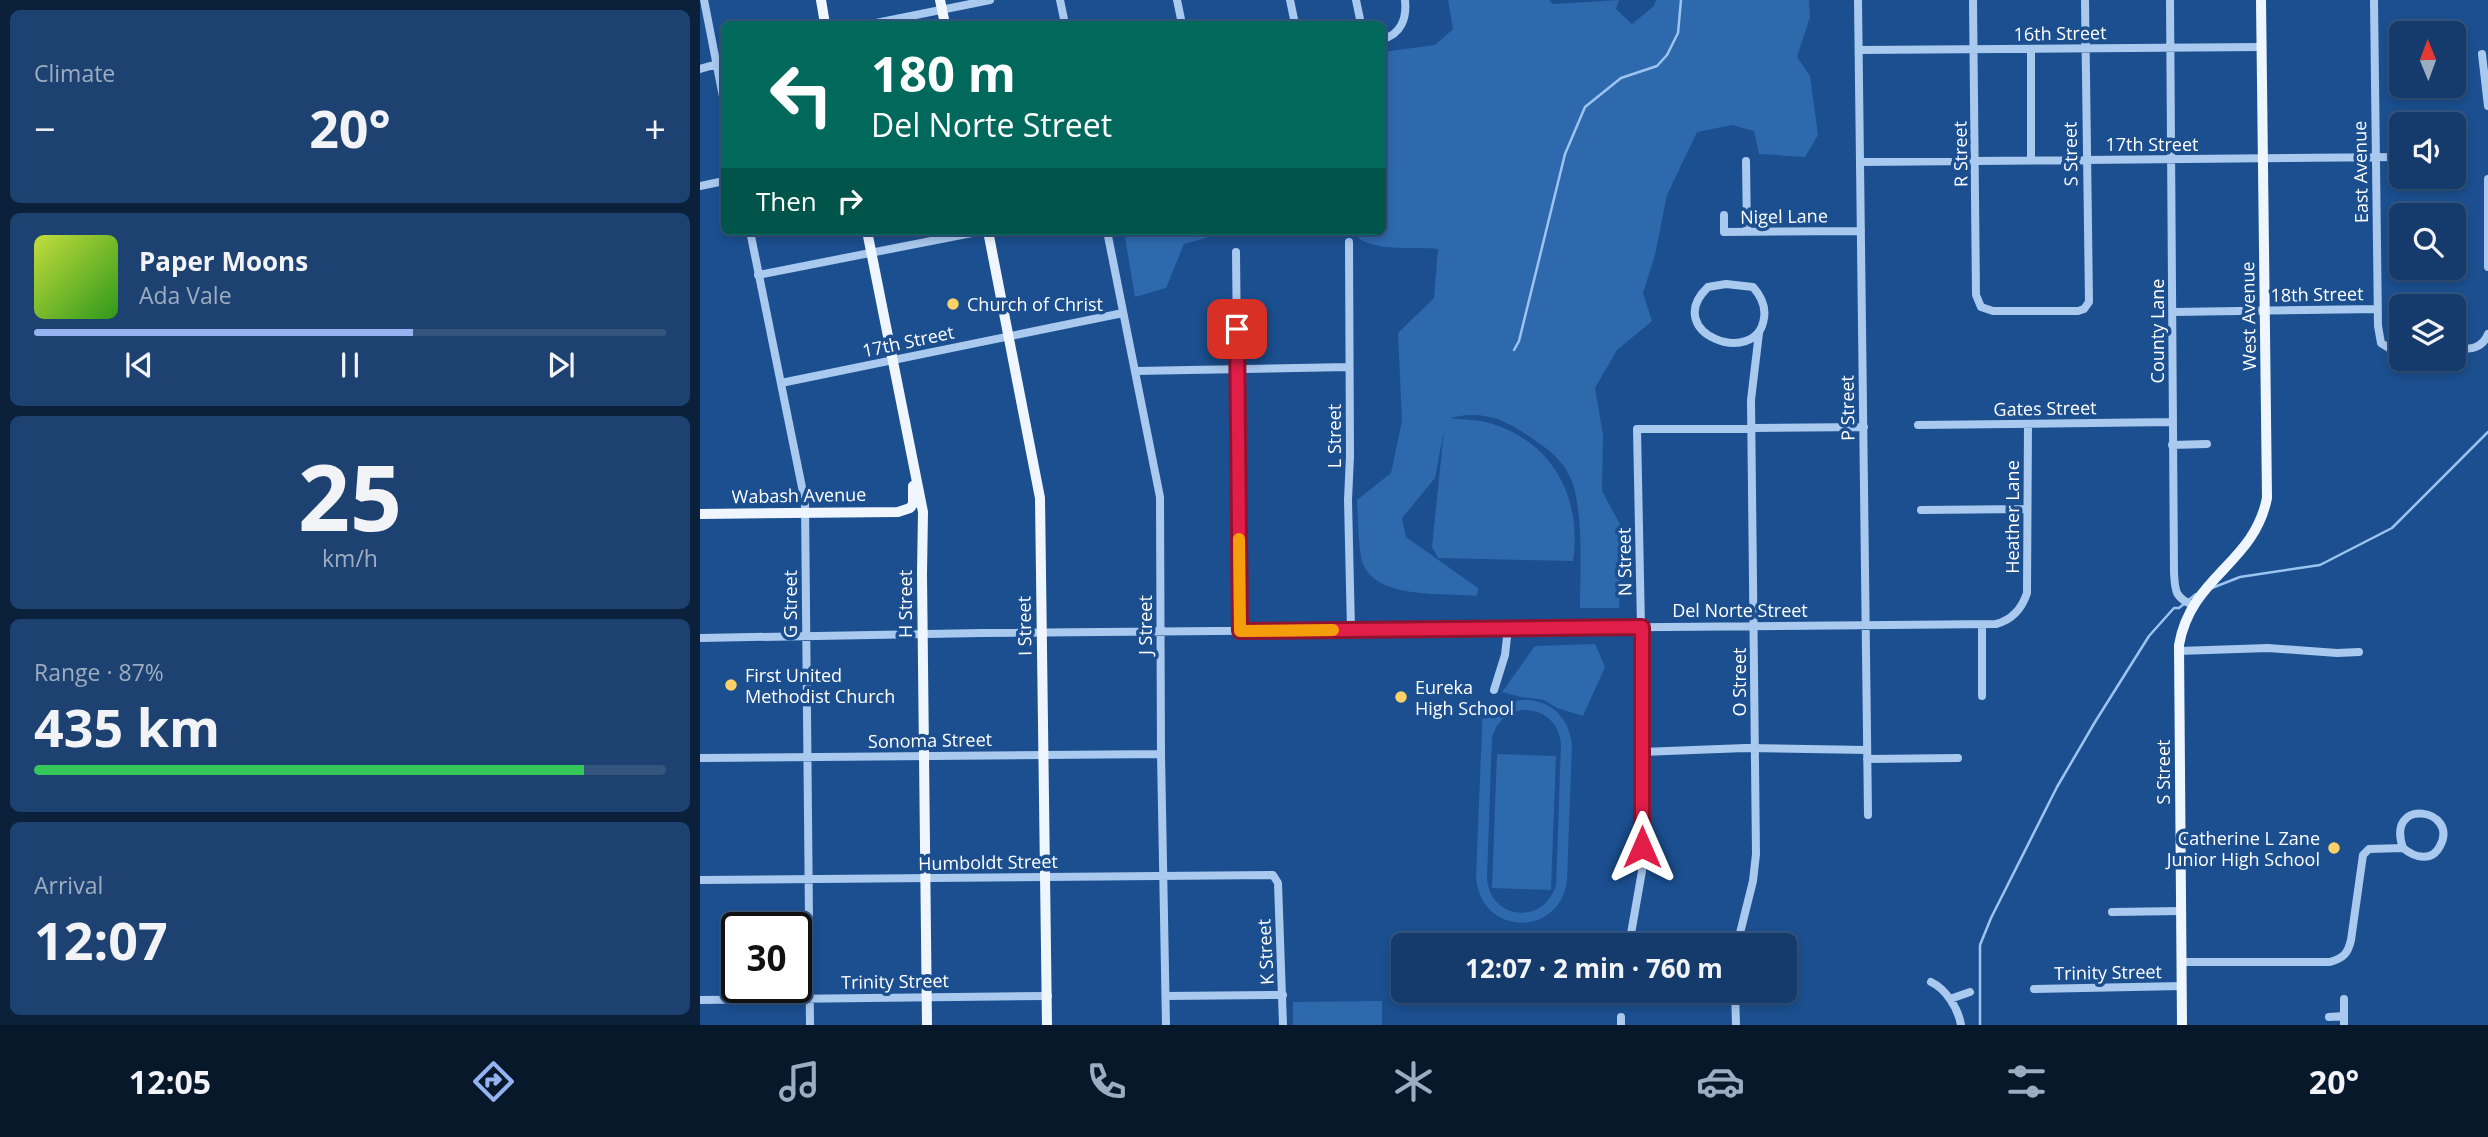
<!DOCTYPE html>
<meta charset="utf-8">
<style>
:root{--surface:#143b6b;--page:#1d4271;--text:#f1f3f6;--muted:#9dadc1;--line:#33557e;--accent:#95b2f1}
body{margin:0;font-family:"Open Sans",sans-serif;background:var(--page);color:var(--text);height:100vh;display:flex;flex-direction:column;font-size:26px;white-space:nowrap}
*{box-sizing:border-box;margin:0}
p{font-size:23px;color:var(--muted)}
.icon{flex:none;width:38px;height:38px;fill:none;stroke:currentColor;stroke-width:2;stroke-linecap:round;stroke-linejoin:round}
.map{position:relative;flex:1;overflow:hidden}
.side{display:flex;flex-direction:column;gap:10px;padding:10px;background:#0b203b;width:700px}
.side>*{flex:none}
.guide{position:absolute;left:21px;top:21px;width:665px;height:214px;border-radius:10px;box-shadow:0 4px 10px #0003,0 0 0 2px var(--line);background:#00695c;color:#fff;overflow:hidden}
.needle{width:46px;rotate:359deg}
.tools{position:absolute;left:1689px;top:21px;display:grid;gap:14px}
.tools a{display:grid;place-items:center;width:77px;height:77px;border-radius:10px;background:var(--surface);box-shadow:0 4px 10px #0003,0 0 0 2px var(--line);font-size:35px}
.speed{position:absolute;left:21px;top:912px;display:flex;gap:14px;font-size:35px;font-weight:700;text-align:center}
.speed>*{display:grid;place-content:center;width:91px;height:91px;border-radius:50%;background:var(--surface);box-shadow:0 4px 10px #0003,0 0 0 2px var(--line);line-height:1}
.speed .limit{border:4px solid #111;border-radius:10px;background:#fff;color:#111}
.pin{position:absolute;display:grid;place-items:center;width:60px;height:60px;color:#fff;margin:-30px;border-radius:14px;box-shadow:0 4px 10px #0006}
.me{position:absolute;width:77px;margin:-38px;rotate:0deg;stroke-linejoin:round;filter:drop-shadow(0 0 5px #0008)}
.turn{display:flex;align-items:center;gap:24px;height:147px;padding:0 35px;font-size:32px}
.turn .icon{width:91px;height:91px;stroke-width:2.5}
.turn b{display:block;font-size:49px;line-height:60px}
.then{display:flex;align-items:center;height:66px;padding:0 35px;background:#0003;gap:14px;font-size:26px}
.big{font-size:52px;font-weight:700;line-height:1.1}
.side .widget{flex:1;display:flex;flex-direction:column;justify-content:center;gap:10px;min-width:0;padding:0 24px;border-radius:10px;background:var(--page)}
.side .dial{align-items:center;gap:0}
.dial b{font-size:91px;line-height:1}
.song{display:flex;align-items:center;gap:21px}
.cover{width:84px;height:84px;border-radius:10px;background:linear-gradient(135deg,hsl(70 70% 55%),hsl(110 70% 35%))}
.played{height:7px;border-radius:4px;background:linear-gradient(90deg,var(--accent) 60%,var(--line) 60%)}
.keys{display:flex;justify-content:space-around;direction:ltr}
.heat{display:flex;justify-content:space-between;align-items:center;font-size:38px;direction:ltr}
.charge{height:10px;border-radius:5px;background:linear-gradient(90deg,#34c759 87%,var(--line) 0)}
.trip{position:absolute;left:691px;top:933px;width:406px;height:70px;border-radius:10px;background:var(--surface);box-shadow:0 4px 10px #0003,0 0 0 2px var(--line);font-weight:700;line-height:70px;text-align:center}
.menu{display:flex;height:112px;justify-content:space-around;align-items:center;background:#08182b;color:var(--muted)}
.menu .icon{width:49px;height:49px}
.menu .selected{color:var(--accent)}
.menu b{font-size:32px;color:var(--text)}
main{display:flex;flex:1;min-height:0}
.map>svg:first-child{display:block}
</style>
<main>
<section class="side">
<div class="widget"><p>Climate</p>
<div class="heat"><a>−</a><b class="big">20°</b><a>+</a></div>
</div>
<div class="widget">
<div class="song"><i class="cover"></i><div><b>Paper Moons</b><p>Ada Vale</p></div></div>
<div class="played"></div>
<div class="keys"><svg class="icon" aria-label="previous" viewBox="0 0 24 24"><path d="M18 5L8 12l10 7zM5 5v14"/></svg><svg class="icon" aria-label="pause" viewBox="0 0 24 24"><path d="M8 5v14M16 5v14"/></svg><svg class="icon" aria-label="next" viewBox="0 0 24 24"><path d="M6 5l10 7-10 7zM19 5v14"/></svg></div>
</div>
<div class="widget dial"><b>25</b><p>km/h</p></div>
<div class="widget"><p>Range · 87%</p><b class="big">435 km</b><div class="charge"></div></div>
<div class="widget"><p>Arrival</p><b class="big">12:07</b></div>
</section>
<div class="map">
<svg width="1788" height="1025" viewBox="0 0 1788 1025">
<rect width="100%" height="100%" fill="#1b4f8f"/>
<path fill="#2e69ad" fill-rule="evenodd" d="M748 0H849L853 4 919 0 916 9 932 24 954 6 956 0H1109L1110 17 1097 57 1110 76 1118 135 1105 157 1059 154 1054 131 1032 125 997 132 967 195 955 255 943 293 952 321 917 350 895 388 903 435 902 491 922 528 919 608H880C880 572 884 511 871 479 862 457 840 443 821 431 799 416 775 411 750 418 763 420 779 419 793 424 854 444 882 498 873 561L738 558 732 547 744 430 735 478 702 518 706 537 778 588 777 596C745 593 679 599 664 566 658 555 658 515 657 500L691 473 702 421 698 333 734 298 738 249C715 246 666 254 652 231H682L683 52 735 45 753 29Z
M424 231H530L484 244 466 288 435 297Z
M895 644 905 667 883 716 857 708 844 700 821 697 802 692 835 646Z
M820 700C849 698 870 717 872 746L867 880C860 939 779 936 776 876L783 705 793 706V713L805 704ZM822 710C844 709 860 723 861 745L856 885C844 926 789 920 787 877L792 737C797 722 806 713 822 710Z
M797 754 856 756 851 890 792 888Z
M682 1001V1025H593V1002Z"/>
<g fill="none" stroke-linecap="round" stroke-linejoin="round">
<path stroke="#9cc4f0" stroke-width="2.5" d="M814 350 819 341 865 154 885 107 921 78 957 66 967 55 978 33 981 0
M1512 588 1540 577 1620 565 1692 528 1788 432
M1280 1025V945L1291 918 1357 787 1395 722 1449 636 1474 608H1479L1496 594"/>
<path stroke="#a9c9ee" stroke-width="8" d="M4 0 24 102
M360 0 365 24
M477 0 482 24
M590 0 595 24
M656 0 661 24
M1158 0 1168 815
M1273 0 1276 295 1281 307 1293 311H1378L1384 309 1389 302 1385 0
M1470 0 1474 573C1475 591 1475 598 1493 605
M1674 0 1678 326 1681 343 1689 348 1701 350
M171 24 290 0
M682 39C701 35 707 18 705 0
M1331 49V160
M1159 50 1561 47
M1782 54 1788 106
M0 69 24 62
M1046 161 1047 232
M1160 162 1701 157
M1788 179V267
M0 186 24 181
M1024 215V232L1161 231
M50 231 105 502 110 1025
M407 231 460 497 461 754 466 1025
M649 242 650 456 648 500 651 630
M536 252 540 631
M58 275 282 231
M1026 284 1053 287C1061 296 1066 306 1064 318 1057 369 960 333 1008 287Z
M1473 312 1677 309
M1754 349C1768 349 1782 350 1788 334
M435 371 649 367
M81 383 423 313
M1218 425 1472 422
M1472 445 1507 444
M1221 510 1327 509
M1282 625V696
M0 638 282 633 1296 624C1312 620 1322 608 1327 593L1328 424
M1479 651 1568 648 1637 653 1659 652
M794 690 805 655 808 628
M942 752 1045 748 1167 750
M0 758 461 754
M1167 759 1258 758
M0 880 573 875 578 883 583 1025
M1412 912 1481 911
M929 945 942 871 941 627 937 429 1164 427
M1037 945 1053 881 1056 854 1051 400 1059 333
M1482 962H1630C1644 958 1648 953 1651 940L1663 855 1669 849 1703 848C1715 858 1732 862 1740 846 1760 809 1685 796 1703 848
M1231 982C1246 989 1258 1008 1261 1025
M1334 989 1482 986
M1035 990 1036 1025
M967 992 1075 994
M466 996 583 995
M1250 999 1270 992
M1644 999V1025
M0 1000 348 996
M921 1017V1025
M1629 1017 1644 1016"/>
<path stroke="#f0f6ff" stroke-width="10" d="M121 0 125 24
M240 0 245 24
M167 231 223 512 222 574 227 1025
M288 231 340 498 347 1025
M0 514 198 512 210 508 213 504V486
M1482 1025 1479 645C1491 576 1554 564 1567 498L1561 0"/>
</g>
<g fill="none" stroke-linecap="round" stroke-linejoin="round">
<defs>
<path id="route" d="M537 329 540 631 942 627V847"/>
</defs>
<use href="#route" stroke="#92132f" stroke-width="18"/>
<use href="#route" stroke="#e11d48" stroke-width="12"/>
<path stroke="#f59e0b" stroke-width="12" d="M539 539 540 631 633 630"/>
</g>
<g fill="#ffd166" stroke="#1b4f8f" stroke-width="2.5">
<circle cx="253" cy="304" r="7"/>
<circle cx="31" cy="685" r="7"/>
<circle cx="701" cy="697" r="7"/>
<circle cx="1634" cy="848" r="7"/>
</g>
<g text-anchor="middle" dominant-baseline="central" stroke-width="7" stroke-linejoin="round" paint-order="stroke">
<g font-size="18" fill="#fff" stroke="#1b4f8f">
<text transform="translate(1360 33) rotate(-1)">16th Street</text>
<text x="1452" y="144">17th Street</text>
<text transform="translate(1260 154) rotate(-91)">R Street</text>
<text transform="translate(1370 154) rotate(-91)">S Street</text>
<text transform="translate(1660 172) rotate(-91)">East Avenue</text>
<text transform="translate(1084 216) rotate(-1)">Nigel Lane</text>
<text transform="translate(1617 294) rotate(-1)">18th Street</text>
<text transform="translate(1548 316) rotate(-91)">West Avenue</text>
<text transform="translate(1457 331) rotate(-90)">County Lane</text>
<text transform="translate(208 341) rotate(-12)">17th Street</text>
<text transform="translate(1147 408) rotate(-91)">P Street</text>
<text transform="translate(1345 408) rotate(-1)">Gates Street</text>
<text transform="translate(634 436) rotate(-90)">L Street</text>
<text transform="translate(99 495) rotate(-1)">Wabash Avenue</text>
<text transform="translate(1312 517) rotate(-90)">Heather Lane</text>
<text transform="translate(924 562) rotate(-91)">N Street</text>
<text transform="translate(90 604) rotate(-90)">G Street</text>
<text transform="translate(205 604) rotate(-90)">H Street</text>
<text x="1040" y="610">Del Norte Street</text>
<text transform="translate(445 625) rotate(-90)">J Street</text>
<text transform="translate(324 626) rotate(-91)">I Street</text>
<text transform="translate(1039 682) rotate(-90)">O Street</text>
<text transform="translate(230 740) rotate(-1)">Sonoma Street</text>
<text transform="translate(1463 772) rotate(-90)">S Street</text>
<text transform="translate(288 862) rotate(-1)">Humboldt Street</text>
<text transform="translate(565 952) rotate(-93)">K Street</text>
<text transform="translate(1408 972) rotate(-1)">Trinity Street</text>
<text transform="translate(195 981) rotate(-1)">Trinity Street</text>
</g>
<g font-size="18" fill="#fff" stroke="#1b4f8f" text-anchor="start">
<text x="267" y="304">Church of Christ</text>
<text x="45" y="675">First United<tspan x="45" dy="21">Methodist Church</tspan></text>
<text x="715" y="687">Eureka<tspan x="715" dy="21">High School</tspan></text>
<text x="1620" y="838" text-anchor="end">Catherine L Zane<tspan x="1620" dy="21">Junior High School</tspan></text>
</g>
</g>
</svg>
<div class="tools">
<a><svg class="needle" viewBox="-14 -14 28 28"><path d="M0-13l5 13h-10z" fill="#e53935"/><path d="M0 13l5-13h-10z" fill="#9dadc1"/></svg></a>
<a><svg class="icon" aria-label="sound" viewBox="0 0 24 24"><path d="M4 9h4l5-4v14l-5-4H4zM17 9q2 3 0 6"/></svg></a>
<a><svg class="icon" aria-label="search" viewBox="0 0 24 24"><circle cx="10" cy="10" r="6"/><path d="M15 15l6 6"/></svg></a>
<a><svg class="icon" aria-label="layers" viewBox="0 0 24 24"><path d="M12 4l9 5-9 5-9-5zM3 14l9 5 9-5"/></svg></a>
</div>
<div class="speed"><div class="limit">30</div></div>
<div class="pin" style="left:537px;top:329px;background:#d93025"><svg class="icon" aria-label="arrive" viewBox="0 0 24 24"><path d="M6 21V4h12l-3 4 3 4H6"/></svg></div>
<svg class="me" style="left:942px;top:847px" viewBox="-20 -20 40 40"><path d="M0-17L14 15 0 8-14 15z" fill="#e11d48" stroke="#fff" stroke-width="4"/></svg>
<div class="trip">12:07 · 2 min · 760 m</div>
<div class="guide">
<div class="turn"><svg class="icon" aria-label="left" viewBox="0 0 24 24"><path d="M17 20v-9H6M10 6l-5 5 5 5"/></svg><div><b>180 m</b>Del Norte Street</div></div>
<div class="then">Then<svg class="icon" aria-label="right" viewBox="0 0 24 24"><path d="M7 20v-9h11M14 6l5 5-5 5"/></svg></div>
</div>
</div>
</main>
<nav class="menu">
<b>12:05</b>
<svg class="icon selected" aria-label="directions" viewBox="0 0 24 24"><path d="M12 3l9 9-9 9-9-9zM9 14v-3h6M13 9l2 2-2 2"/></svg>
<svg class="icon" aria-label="music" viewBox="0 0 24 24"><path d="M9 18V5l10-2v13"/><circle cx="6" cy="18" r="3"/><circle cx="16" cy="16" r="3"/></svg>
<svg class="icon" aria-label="phone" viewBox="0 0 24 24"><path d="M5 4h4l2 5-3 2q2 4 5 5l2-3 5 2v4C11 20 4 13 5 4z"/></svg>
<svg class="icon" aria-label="climate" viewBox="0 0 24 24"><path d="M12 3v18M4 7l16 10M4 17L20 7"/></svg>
<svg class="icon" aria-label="car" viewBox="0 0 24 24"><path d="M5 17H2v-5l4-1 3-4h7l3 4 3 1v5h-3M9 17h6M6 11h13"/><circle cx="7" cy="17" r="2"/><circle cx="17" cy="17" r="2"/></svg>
<svg class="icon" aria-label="filters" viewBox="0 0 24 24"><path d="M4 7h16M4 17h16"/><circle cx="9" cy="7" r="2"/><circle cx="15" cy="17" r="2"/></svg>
<b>20°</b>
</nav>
